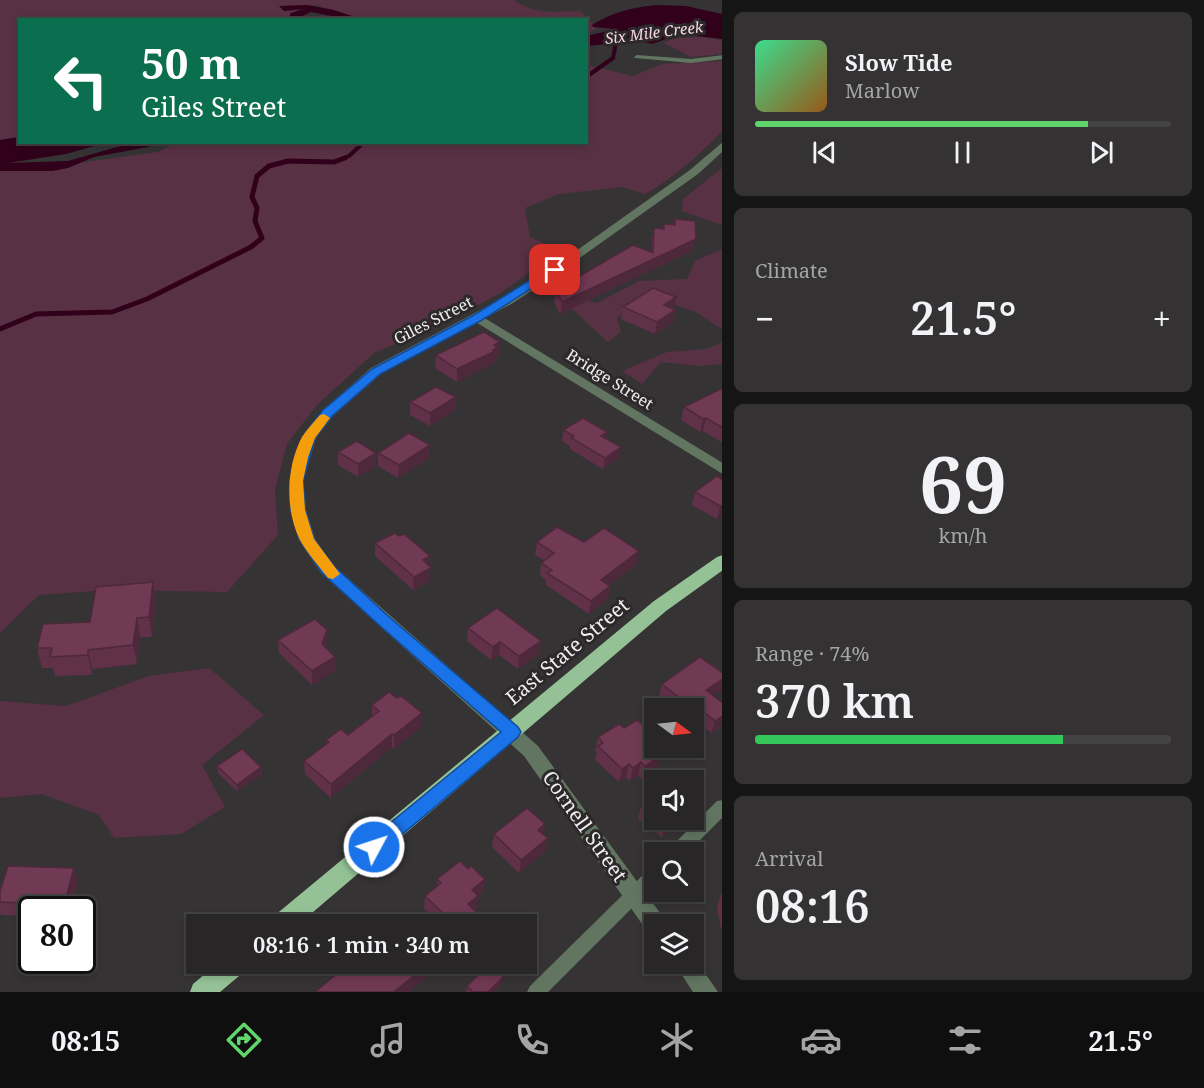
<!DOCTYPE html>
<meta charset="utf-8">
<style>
:root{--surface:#282627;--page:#343233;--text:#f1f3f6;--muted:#a5a5a7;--line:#444344;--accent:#5fd56b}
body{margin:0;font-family:"Noto Serif",serif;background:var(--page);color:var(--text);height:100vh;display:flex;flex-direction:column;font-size:22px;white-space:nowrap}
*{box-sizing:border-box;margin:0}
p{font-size:20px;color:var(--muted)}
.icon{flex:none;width:33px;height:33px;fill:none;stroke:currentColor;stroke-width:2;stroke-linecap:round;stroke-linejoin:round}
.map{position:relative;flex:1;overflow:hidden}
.sheet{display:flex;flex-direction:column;gap:12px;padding:12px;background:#161515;width:482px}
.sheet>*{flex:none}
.banner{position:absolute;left:18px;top:18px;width:570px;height:126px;border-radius:0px;box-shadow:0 3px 9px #0003,0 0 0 2px var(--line);background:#0b6e4f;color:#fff;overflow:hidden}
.needle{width:39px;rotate:105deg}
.tools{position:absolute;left:644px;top:698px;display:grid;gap:12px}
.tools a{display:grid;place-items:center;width:60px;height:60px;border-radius:0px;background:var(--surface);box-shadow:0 3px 9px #0003,0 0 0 2px var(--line);font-size:30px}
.speed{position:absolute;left:18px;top:896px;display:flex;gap:12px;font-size:30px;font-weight:700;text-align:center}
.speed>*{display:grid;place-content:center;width:78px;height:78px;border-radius:50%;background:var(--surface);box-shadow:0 3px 9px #0003,0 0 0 2px var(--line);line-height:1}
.speed .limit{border:3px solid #111;border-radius:9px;background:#fff;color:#111}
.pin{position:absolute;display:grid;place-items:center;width:51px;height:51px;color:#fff;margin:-26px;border-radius:12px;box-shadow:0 3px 9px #0006}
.me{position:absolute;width:66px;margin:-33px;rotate:50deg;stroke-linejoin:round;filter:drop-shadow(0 0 4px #0008)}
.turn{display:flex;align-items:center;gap:21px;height:126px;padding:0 24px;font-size:27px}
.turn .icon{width:78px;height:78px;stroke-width:2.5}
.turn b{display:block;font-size:42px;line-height:51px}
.big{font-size:45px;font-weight:600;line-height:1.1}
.sheet .tile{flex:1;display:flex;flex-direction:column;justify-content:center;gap:9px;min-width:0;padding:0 21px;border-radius:9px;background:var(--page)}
.sheet .dial{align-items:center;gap:0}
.dial b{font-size:78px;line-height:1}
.song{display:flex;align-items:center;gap:18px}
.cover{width:72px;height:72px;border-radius:9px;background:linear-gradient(135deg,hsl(150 70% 55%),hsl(30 70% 35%))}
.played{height:6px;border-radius:3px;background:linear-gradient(90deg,var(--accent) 80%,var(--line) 80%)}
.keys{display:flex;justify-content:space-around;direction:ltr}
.heat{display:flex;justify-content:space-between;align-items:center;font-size:33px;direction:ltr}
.charge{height:9px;border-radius:4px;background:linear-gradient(90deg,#34c759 74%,var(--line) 0)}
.trip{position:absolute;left:186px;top:914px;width:351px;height:60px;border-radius:0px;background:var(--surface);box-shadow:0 3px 9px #0003,0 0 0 2px var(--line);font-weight:600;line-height:60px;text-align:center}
.dock{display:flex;height:96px;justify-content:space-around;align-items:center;background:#100f10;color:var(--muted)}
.dock .icon{width:42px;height:42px}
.dock .on{color:var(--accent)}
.dock b{font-size:27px;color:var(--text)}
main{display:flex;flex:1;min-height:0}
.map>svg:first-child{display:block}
</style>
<main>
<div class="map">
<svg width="723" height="992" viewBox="0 0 723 992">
<rect width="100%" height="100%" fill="#363334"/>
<path fill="#593144" d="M0 0H514C534 15 556 12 580 11L597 28 587 34 586 20 361 19 316 5 283 6 284 11 301 9 291 13 288 19 20 20 19 137 0 140Z
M701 37 722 40V54L691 57 664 43 675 38Z
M722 61V131C699 155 675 177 645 194L622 187 559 194 525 208 530 237 547 245 555 255 499 294 433 328 374 353 316 406 287 444 275 490 278 535 227 592 109 590 39 595 0 633V167L35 169 158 152 177 142H586L587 65 633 76 662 64Z
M722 168V225L682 211 683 199Z
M722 249V329L696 312 667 302 626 310 617 318 621 332 608 342 562 300 570 296 597 303 639 281 687 279 695 261Z
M722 342V364L700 366 661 362 642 384 622 371 667 352 707 349Z
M209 668 264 715 202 765 225 807 181 834 114 838 99 815 42 794 0 798V701L66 706 149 676Z"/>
<path fill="#31011c" d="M307 5 334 10 361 19H347L311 12 296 19H288L291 13 303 9 284 11 279 6Z
M657 5 686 6 722 14V39L680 34 652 44 627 38 619 43 587 46V36L615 29 593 27 592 25C612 12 634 7 657 5Z
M19 137 20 142 105 143 66 154 8 163 68 161 131 143H157L148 147 94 157 68 168 53 171H0V140Z"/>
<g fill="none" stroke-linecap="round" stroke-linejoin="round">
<path stroke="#31011c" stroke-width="4" d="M586 77 613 58 617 37
M341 159 349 156 364 142"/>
<path stroke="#31011c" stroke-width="5" d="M0 329 36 314 112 312 147 299 251 247 262 238 255 221 257 208 252 197 257 176 269 166 288 161 334 162 345 158"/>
<path fill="#617561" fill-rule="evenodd" d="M637 55 691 59 723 55V59L691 63 635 58 634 57Z
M723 800V817L688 852H669L671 847 717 801Z
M654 868V886L548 992H527L530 986 648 870Z"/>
<path fill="#617561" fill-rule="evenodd" d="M478 314 723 463V474L474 321 472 318Z"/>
<path fill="#617561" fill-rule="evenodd" d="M723 142V151L698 174 574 262 513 303 381 374 333 416 316 438 303 481 306 510 315 539 333 565 538 746 663 917 666 924H654V933L647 931 524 756 321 573 299 540 290 510 289 481 302 437 323 410 371 368 505 297 566 258 690 170Z
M693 956 718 992H693L674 963H693Z"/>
<path fill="#94c296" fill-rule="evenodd" d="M723 555V570L666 611 299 924H270L274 916 654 601 717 557Z
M218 963H248L245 971 220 992H190L193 984Z"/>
</g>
<path fill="#603148" d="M675 219 693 250 560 314 554 302 556 290 652 252V240L654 228 663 229 664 224 674 225Z
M623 307 674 309 675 310 673 322 655 334 621 319Z
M500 342 499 354 497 355 496 360 494 361V363L457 382 435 368 436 355Z
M723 388V443L703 431 700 432 681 420 684 407Z
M456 397 455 410 430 426 410 415V402Z
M563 430 606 439 619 458 603 469 570 449V446L562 441Z
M430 445 429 458 398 478 378 466V453Z
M338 452 376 453V466L358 477 338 465Z
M723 480V515L717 519 692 505 695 492Z
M399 536 430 556V581L413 590 375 556V543Z
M537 542H584L637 564 609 585 610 586 608 598 589 614 546 585V580L540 575 541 563 544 560 535 555Z
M156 602 152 637H140L137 664 92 669V675L55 676 53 668H42L37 648 90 622Z
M468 628 539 654 518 669 499 655 491 660 467 641Z
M327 630V643L326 648 335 657 336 670 312 685 279 653 278 640Z
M662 684 723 689 713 695 723 703V725L711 733 693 718V708H674L659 696Z
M397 698 422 713V726L394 749 392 747 331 798 305 774 304 761 327 744 326 740 348 735 372 717V705Z
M624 728 654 747H658L657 754 656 769 641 779 638 776 630 781 626 777 619 782 595 760 597 752 595 751 598 737Z
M217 766 261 767 262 774 237 791 218 773Z
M654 794V819H680L679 821 662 837 638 819 641 806Z
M494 834H543L545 851 519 873 492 847Z
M74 868 78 881 71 909H32V916L1 915 0 912V902Z
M468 869 485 879 483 892 478 896 476 909 475 910 477 913 476 924H440L424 909 425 896 437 886V879Z
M721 894H723V929H721L717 907Z
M502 983 493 992H466L467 986Z"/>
<path fill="#4e283b" d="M696 239 693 250 560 314 562 302Z
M676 297 674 309 664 305Z
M675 310 673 322 655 334 657 322Z
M500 342 499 354 497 355 496 360 494 361V363L457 382V369Z
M456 397 455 410 430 426V413Z
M706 418 703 431 700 432 703 419Z
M607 432 605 443 601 436Z
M430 445 429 458 398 478 399 465Z
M621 447 619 458 603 469 605 458Z
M376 453V466L358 477V464Z
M723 505V515L717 519 720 506Z
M639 551 637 564 599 593 601 580Z
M430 556V581L413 590 414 577 423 560Z
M153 582 156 602 152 637 149 617Z
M610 586 608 598 589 614 591 601Z
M137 618 140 637 137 664 133 645Z
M327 630V643L322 658V644Z
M541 641 539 654 518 669 519 656Z
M500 642 499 655 491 660 493 647Z
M88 650 92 669V675L88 655Z
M335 657 336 670 312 685V671Z
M723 679V689L703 702 706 690Z
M422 713V726L394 749V735Z
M723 716V725L711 733 715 721Z
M392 734V747L331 798V784Z
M654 745V747H658L657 754 650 747Z
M660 756 656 769 641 779 645 766Z
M641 762 638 776 630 781 633 768Z
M629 764 626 777 619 782 622 769Z
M261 767 262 774 237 791V785Z
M671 819H680L679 821 662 837 666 824Z
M545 824 543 837 538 830Z
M548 838 545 851 519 873 521 860Z
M74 868 78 881 71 909H66L64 905Z
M485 879 483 892 478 896 476 909 467 917 468 904 472 890Z
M477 913 476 924H463Z
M429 963H434L433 971 409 992H394Z
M503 977 502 983 493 992H488Z"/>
<path fill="#703954" stroke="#4e283b" stroke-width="1.5" d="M675 219 695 221 696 239 562 302 556 290 633 245 653 253 654 228 664 229V224L675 225Z
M653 288 676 297 664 305 675 310 657 322 623 307Z
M484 332 500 342 494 345 497 348 493 350 495 351 457 369 436 355Z
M436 387 456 397 430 413 410 402Z
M723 388V428L706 418 703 419 684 407Z
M583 418 607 432 601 436 621 447 605 458 571 438 574 436 563 430Z
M409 433 430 445 399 465 378 453Z
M357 441 376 453 358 464 338 452Z
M717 476 723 480V505L720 506 695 492Z
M557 527 584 542 604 528 639 551 601 580 610 586 591 601 547 573 552 570 541 563 554 553 537 542Z
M395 533 399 536 404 534 430 556 423 560 431 568 414 577 375 543Z
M153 582 149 617 137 618 133 645 88 650V655L50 657 52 648H37L43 624 90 622 96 587Z
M497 608 541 641 519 656 500 642 493 647 468 628Z
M315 619 327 630 322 644 335 657 312 671 278 640Z
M700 657 723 673V679L706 690 723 703V716L715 721 693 703 690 706 662 684Z
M389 692 397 698 401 696 422 713 394 735 392 734 331 784 304 761 329 742 326 740 341 729 348 735 379 711 372 705Z
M637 720 654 735V745L650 747 660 756 645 766 641 762 633 768 629 764 622 769 598 746 603 743 598 737 619 724 624 728Z
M242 749 261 767 237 785 217 766Z
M654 794V815L641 806Z
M527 808 545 824 538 830 548 838 521 860 494 834Z
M659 819H671L666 824Z
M460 861 468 869 471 866 485 879 472 890 478 896 468 904 477 913 463 924H454L425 896 441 883 437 879Z
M8 866 74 868 64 905 0 902V891Z
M350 963H391L397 969 404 963H429L394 992H315Z
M489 964 503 977 488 992H473L467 986Z"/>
<path fill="#1a73e8" stroke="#114b97" stroke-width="1.5" d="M551 267H558L560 270 482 320 380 374 332 416 315 438 303 481 305 510 314 539 333 565 388 616 518 727 521 732 518 737 380 853 374 855 367 853 364 847 367 842 501 732 378 624 322 573 300 540 291 510 290 481 295 457 304 435 323 410 372 369 474 315Z"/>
<path fill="#f59e0b" d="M324 414 330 418 315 438 308 457 303 481 305 510 314 539 340 574 333 579 328 578C319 566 307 553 300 540 285 510 286 467 302 437 307 429 314 422 320 415Z"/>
<g text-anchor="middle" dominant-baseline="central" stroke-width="6" stroke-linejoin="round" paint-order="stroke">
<g font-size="15" font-style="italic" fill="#fad5e4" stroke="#2c292a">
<text transform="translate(654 32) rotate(-7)">Six Mile Creek</text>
</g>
<g font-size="16" fill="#f0eeef" stroke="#2c292a">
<text transform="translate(433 320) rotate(-27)">Giles Street</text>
<text transform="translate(610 379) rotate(32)">Bridge Street</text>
</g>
<g font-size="20" fill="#f0eeef" stroke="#2c292a">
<text transform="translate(567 651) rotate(-40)">East State Street</text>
<text transform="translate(585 826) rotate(55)">Cornell Street</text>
</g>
</g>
</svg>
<div class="tools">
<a><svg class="needle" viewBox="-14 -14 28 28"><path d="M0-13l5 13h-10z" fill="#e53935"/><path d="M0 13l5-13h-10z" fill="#a5a5a7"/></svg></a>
<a><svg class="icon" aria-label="sound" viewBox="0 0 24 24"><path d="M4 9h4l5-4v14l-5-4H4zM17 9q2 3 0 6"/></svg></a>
<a><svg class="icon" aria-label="search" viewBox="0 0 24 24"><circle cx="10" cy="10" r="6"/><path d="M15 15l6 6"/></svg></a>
<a><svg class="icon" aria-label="layers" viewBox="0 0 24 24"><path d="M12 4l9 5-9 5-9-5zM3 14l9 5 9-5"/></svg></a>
</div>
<div class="speed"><div class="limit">80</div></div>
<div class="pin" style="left:555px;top:270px;background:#d93025"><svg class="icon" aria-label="arrive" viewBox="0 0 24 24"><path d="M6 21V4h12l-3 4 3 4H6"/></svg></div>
<svg class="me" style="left:374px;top:847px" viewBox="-20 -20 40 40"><circle r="17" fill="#1a73e8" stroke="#fff" stroke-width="3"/><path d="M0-11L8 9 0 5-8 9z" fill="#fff"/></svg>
<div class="trip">08:16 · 1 min · 340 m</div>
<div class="banner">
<div class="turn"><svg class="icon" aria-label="left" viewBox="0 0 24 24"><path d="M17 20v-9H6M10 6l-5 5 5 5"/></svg><div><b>50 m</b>Giles Street</div></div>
</div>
</div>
<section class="sheet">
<div class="tile">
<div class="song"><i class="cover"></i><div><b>Slow Tide</b><p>Marlow</p></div></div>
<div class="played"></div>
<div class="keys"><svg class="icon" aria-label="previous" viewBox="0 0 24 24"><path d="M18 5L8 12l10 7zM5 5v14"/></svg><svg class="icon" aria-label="pause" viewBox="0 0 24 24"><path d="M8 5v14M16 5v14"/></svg><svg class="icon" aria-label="next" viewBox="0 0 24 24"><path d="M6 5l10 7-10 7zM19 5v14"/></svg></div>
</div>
<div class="tile"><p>Climate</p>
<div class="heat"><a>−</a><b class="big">21.5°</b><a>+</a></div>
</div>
<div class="tile dial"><b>69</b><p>km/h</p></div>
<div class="tile"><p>Range · 74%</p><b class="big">370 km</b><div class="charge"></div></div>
<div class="tile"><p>Arrival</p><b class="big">08:16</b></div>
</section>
</main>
<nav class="dock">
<b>08:15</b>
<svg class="icon on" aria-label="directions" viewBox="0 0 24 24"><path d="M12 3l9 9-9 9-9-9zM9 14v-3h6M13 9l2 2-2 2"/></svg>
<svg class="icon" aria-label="music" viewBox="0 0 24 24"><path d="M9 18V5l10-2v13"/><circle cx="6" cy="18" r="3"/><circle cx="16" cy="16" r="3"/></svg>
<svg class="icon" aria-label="phone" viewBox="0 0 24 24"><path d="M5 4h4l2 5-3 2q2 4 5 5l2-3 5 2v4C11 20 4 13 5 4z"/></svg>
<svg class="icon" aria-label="climate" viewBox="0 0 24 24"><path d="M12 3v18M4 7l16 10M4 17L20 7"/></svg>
<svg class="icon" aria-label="car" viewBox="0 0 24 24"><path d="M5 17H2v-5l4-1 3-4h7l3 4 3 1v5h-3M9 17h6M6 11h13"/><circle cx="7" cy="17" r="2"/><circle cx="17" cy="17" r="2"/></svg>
<svg class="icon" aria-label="filters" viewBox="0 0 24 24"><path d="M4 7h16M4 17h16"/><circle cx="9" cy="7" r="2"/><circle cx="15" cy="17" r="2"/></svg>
<b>21.5°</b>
</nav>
